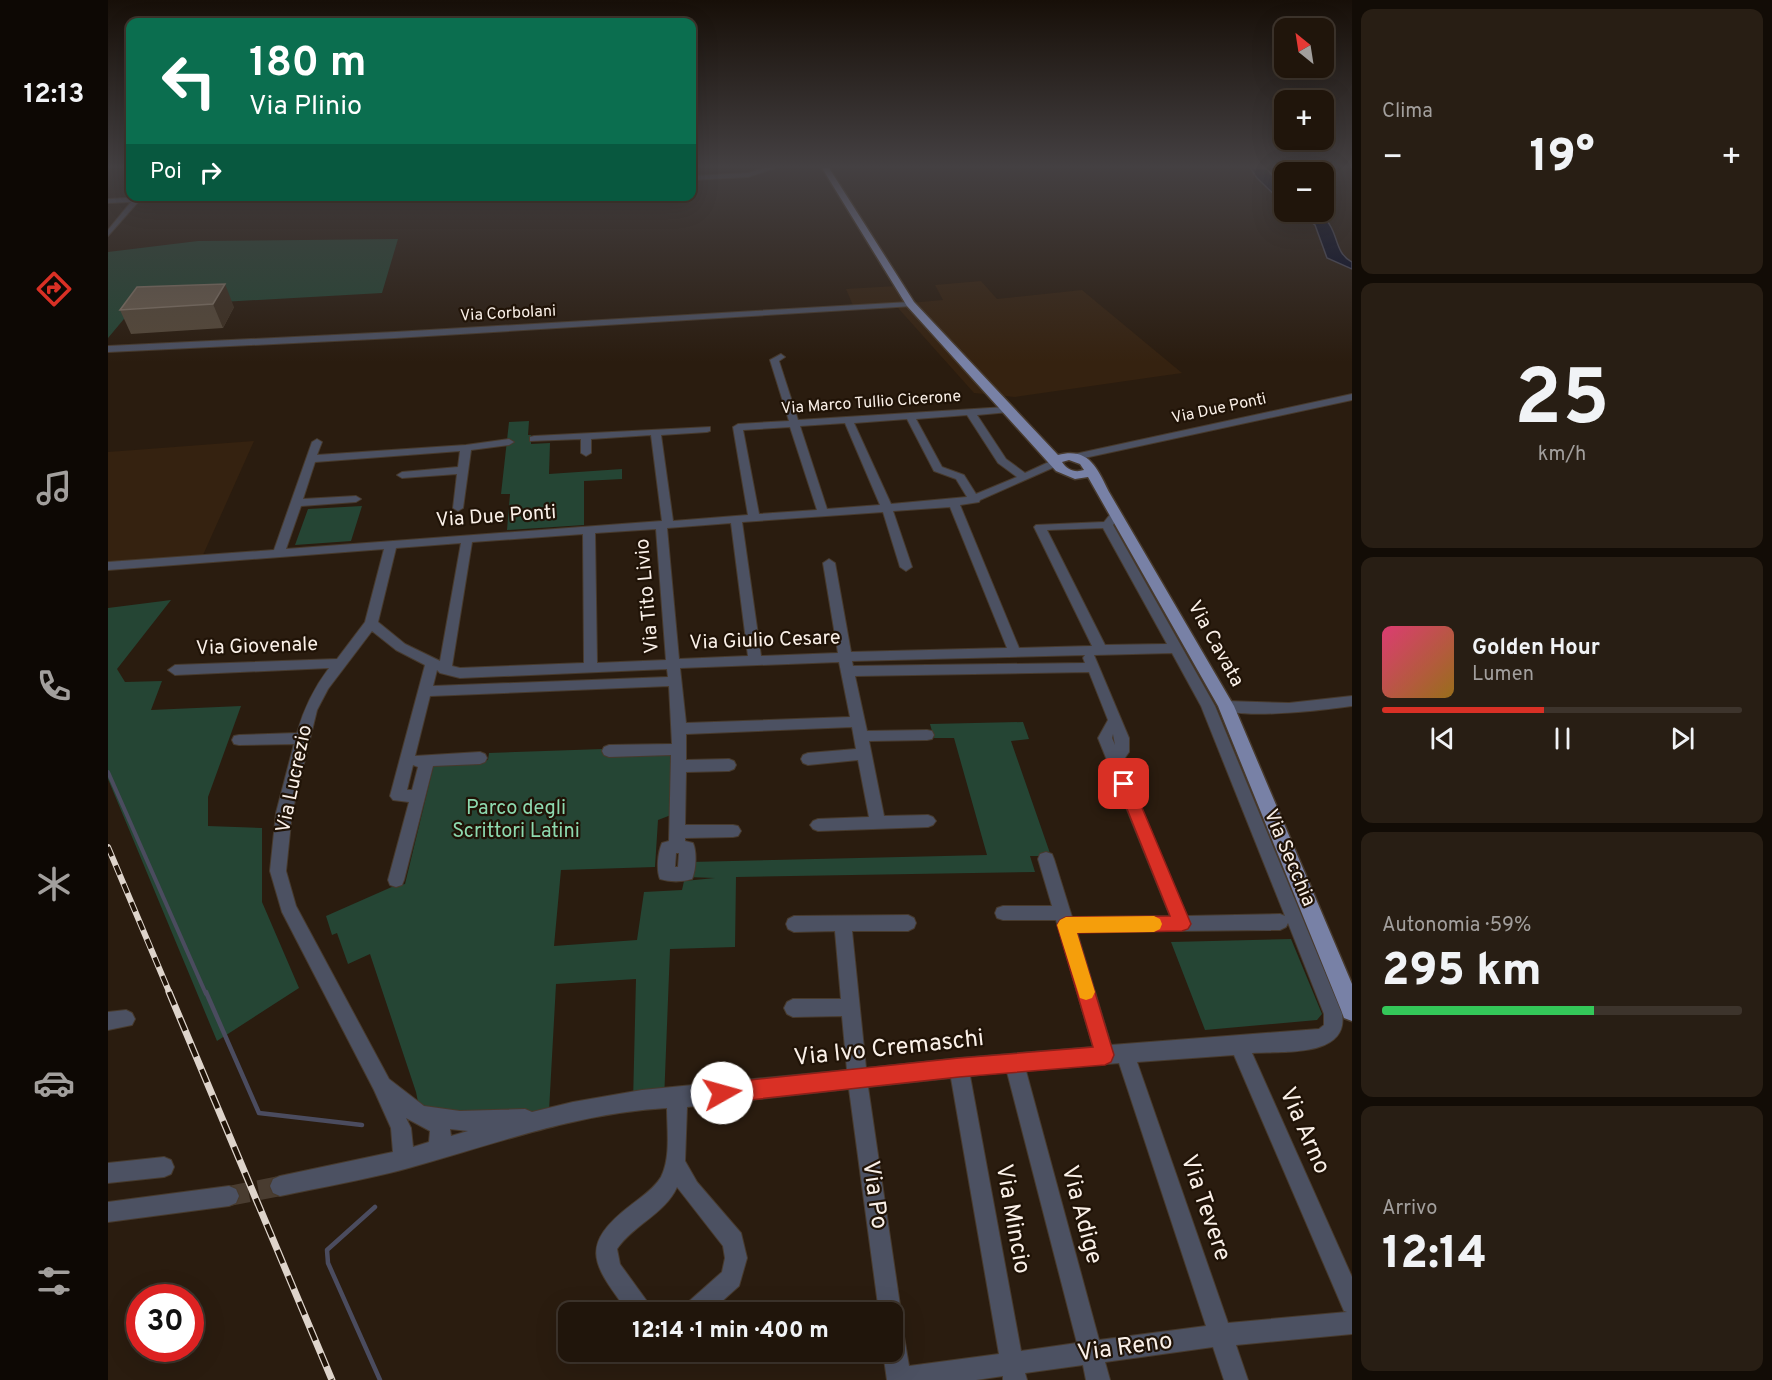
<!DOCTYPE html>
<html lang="it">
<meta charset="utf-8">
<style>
:root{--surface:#20150b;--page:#281e14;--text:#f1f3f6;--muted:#a29f9d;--line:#3d342c;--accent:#d93025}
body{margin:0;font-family:Overpass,sans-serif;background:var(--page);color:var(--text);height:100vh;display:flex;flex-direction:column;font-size:22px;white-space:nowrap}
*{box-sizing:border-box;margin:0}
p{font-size:20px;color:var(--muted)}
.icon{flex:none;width:33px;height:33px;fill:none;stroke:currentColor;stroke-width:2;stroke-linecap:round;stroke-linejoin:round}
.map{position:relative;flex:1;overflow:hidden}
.panel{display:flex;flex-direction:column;gap:9px;padding:9px;background:#120c06;width:420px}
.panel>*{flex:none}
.banner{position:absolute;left:18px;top:18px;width:570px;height:183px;border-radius:12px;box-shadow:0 6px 24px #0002,0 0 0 2px var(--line);background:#0b6e4f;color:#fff;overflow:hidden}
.needle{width:39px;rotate:330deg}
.buttons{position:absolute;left:1166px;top:18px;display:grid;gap:12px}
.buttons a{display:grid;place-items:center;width:60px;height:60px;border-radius:12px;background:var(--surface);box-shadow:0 6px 24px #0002,0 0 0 2px var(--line);font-size:30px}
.speed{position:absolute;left:18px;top:1284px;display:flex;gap:12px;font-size:30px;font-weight:700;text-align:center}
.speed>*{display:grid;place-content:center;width:78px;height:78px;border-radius:50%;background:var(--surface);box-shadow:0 6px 24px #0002,0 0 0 2px var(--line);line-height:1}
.speed .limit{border:9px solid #d22;background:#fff;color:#111}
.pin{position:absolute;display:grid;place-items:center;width:51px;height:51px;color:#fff;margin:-26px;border-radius:12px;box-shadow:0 3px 9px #0006}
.me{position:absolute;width:66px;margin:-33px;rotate:83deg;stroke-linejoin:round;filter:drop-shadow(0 0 4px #0008)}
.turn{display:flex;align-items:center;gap:21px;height:126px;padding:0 24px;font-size:27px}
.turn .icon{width:78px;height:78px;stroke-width:2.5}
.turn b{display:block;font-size:42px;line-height:51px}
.then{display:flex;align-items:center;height:57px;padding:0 24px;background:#0003;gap:12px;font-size:22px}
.big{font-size:45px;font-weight:800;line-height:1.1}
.panel .card{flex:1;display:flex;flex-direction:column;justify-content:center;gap:9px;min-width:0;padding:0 21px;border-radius:12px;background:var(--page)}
.panel .dial{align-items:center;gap:0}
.dial b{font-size:78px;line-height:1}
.song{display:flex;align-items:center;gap:18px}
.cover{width:72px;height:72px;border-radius:9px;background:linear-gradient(135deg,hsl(340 70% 55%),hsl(40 70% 35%))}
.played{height:6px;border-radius:3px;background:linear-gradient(90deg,var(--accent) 45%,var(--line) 45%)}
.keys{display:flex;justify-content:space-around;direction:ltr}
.heat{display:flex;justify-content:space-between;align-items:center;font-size:33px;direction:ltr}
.charge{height:9px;border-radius:4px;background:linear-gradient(90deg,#34c759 59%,var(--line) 0)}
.trip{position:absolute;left:450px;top:1302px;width:345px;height:60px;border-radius:12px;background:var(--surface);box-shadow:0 6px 24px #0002,0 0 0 2px var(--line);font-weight:800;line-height:60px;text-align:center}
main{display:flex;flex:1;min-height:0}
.menu{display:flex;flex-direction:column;width:108px;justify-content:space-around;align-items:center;background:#0d0804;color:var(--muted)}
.menu .icon{width:42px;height:42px}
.menu .active{color:var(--accent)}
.menu b{font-size:27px;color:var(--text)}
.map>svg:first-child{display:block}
</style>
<main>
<nav class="menu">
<b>12:13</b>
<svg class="icon active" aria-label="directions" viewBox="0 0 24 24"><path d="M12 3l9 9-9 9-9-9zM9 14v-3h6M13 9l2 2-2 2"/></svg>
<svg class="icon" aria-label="music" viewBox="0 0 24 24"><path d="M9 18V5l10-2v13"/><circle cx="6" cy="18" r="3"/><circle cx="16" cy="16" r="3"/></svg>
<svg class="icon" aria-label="phone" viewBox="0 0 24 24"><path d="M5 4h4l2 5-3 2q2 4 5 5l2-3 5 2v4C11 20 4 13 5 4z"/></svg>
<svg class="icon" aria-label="climate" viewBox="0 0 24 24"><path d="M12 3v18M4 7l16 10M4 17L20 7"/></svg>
<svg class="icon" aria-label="car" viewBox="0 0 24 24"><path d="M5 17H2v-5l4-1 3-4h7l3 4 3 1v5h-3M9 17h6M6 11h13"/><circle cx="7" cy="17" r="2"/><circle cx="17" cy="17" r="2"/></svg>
<svg class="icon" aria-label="filters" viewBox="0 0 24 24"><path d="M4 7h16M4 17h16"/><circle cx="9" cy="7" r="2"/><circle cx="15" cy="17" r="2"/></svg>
</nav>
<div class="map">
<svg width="1244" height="1380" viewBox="0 0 1244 1380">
<rect width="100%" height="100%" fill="#2a1c0f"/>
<path fill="#352210" d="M873 281 889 299 974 290 1074 373 907 397 866 393 790 308 747 310 738 289 789 286 801 303 835 300 827 285Z
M146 441 95 555 0 564V452Z"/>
<path fill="#254534" d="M290 239 274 293 26 307 0 338V252L90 241Z
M421 421 420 435H423V444L442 443 441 474 514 469V479L476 481V525L399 530 402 494H393L401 422Z
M254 506 243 541 187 545 200 509Z
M63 600 9 669 17 682 54 681 43 710 133 706 100 797V826L154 828V902L191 988 109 1041 0 779V608Z
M915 722 921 739 903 741 943 856H922L927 872 628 877 627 947 562 949 556 1101 525 1103 528 979 448 984 441 1111 402 1116 311 1107 308 1092 262 954 240 964 229 933 224 935 218 916 286 886 297 884 326 764 380 760 381 753 495 749 496 754 566 752 563 815 550 820 547 867 453 870 446 946 529 940 536 892 574 890 576 881 607 878 579 877 582 862 879 855 846 738H826L822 724Z
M1183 939 1214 1014 1209 1020 1097 1030 1063 942Z"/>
<path fill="#000624" stroke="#4b4c5f" stroke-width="1.5" d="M1142 168H1158L1176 189V204L1149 178Z
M1188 212C1239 211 1218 249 1244 262V269L1219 258 1207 225Z"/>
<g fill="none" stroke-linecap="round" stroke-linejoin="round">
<path stroke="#4b4c5f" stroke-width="4" d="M0 772 98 994"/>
<path stroke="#4b4c5f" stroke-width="4.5" d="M98 992 151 1113 254 1125
M267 1207 219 1250 220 1263 272 1380"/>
<path stroke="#493c30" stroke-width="20" stroke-dasharray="20 10" stroke-linecap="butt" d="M121 1196 172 1186"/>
<defs>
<path id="minor" d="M656 168H667L640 177 584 180V176L640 173Z
M57 196H114L30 202 0 236V230L23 202 0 203V199Z
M802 302H805V306L287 338 0 352V346L287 332Z
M673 354 677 357 671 361 690 420 898 407 903 410 901 412 869 415 898 459 917 473 943 461H951V465L872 500 871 502 852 505 911 648 984 646 926 527 928 525 996 522 1004 512H1012L1013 514 1005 525 1107 706 1234 1014C1241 1058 1173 1051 1144 1053L1244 1277V1334L1128 1345 1140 1380H1116L1105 1347 997 1362 1002 1380H978L975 1365 917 1373 919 1380H895V1376L868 1380H779L775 1352H784V1312H771L741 1089 579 1107 577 1161 589 1182 633 1233 639 1258 631 1286 602 1312H575L578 1304 614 1272 617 1258 615 1246 569 1187C557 1214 525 1225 509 1249L512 1264 541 1304 544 1312H520C487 1266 468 1247 523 1205 533 1197 546 1189 553 1177 563 1157 559 1130 559 1108 468 1113 384 1145 297 1169 256 1180 214 1187 172 1196L165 1193 162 1186 165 1179 172 1176 285 1152 283 1128 266 1090 174 912 162 871 168 813 186 744 131 745 126 744 124 740 126 736 131 735 189 733C196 708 206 688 221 668L67 675 60 670 67 665 229 659 257 622 276 549 0 570V562L166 550 204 442 209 439 214 442 209 455 358 445 401 439 406 442 401 445 363 450 355 508 350 511 345 508 349 474 294 478 289 475 294 472 350 467 352 451 207 462 195 499 248 496 253 499 248 502 193 506 178 549 554 521 543 435 483 439V453L478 456 473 453V439L422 441V437L426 436 602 427V431L599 432 553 435 565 521 640 515 625 427 630 424 681 421 662 360ZM859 415 890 463 909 477 868 494 856 475 834 467 808 419ZM799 419 826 471 848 479 859 497 783 504 746 423ZM737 423 772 505 719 509 692 426ZM682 427 709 510 651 514 635 430ZM842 507 899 648 743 652 727 563 721 559 715 563 730 653 653 656 634 522 775 512 792 567 798 571 804 567 785 511ZM623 523 640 656 571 659 559 528ZM995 528 1059 644 997 645 939 530ZM548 529 558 660 489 663 487 533ZM475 534 476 663 352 668 344 666 364 542ZM353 543 332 661 297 644 270 622 288 548ZM264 631 288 650 317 665 282 796 285 800 301 802 280 880 282 885 288 887 294 885 296 880 325 766 372 764 377 762 379 758 377 754 372 752 307 756 322 696 561 686 564 744 501 745 496 747 494 751 496 755 501 757 563 755 561 841 554 843C550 852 548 870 552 879 562 882 574 882 584 879 588 870 589 852 585 843L577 841V838L625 837 630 836 633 831 630 826 625 825H577L578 772 621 771 626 769 628 765 626 761 621 759 578 760V734L744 727 748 749 700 753 695 755 693 759 695 763 700 765 750 760 761 817 710 819 705 821 702 825 705 829 710 831 820 827 825 825 828 821 825 817 820 815 776 816 761 741 819 740 824 739 826 735 824 731 819 730 759 731 747 676 981 672 1000 720 990 738 1062 916 964 917 946 859 944 854 938 852 932 854 930 859 944 906H895L889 908 887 913 889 918 895 920H948L985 1047 851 1058 758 1068 744 931H800L806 928 808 923 806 918 800 915 686 916 680 919 678 924 680 929 686 932 727 931 733 999H685L679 1002 676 1008 679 1014 685 1017 734 1016 739 1070 534 1090 465 1102 424 1112 417 1109 352 1111 316 1106 281 1079 188 906 178 871 184 813 209 710 220 689ZM1064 653 1093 706 1177 916 1172 914 1079 916 1014 762 1021 752V738L986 655ZM977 655 975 658 977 663 745 666 744 661ZM731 662 742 717 578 723 572 668ZM559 669 560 677 325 686 329 670 332 673 352 678ZM1005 734 1007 745 1004 738ZM305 765 310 767 304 790H299ZM568 853H571L570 867H567ZM1180 923 1216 1014V1025L1211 1029 1003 1045 969 932 1172 930 1178 927ZM1126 1055 1236 1311 1239 1312 1120 1323 1029 1062ZM1011 1063 1098 1326 991 1340 918 1071ZM899 1072 969 1343 913 1351 862 1076ZM843 1078 891 1354 801 1366 795 1331 792 1323 787 1321 793 1312 760 1087ZM298 1118 322 1131 321 1142 305 1147 303 1128ZM342 1129 360 1131 343 1136Z
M1244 394V400L967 460 962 457 967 454Z
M1244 696V706C1223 709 1122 722 1111 706L1118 701 1181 703Z
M18 1010 24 1013 27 1019 24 1025 0 1030V1012Z
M56 1157 63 1160 66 1167 63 1174 56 1177 0 1183V1163Z
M121 1186 128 1189 131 1196 128 1203 121 1206 0 1222V1202Z"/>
<path id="major" d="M714 168H721L806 302 950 455C981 447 989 468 1001 492L1126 706 1244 984V1021L1236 1018 1233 1010 1110 706 980 477 967 479 948 471 799 306ZM961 460 972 464 976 470C967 473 959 470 954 462Z"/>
</defs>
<use href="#minor" stroke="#473a2d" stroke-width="2"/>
<use href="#major" stroke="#473a2d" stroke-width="3"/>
<use href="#minor" fill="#4c5162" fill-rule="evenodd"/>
<use href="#major" fill="#7881a6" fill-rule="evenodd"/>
<defs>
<path id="rail-far1" d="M0 847 62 994"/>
<path id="rail" d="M61 992 224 1380"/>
</defs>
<use href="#rail-far1" stroke="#ded4cb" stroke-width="6"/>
<use href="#rail" stroke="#ded4cb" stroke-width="7"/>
<use href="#rail-far1" stroke="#201307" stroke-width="4" stroke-dasharray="10" stroke-linecap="butt"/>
<use href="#rail" stroke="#201307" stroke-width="4.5" stroke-dasharray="14" stroke-linecap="butt"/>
</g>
<path fill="#56493a" d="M29 287 126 307 115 328 23 334 12 310Z"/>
<path fill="#3d2f21" d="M117 284 126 307 115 328 105 304Z"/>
<path fill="#685b4d" stroke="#7f7265" stroke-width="1.5" d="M117 284 105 304 12 310 29 287Z"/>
<linearGradient id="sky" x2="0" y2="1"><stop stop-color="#170f08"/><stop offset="0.46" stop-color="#444042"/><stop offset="1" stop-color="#444042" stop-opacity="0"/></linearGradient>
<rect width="1244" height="362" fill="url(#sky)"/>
<path fill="#d93025" stroke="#8d1f18" stroke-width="1.5" d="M1016 778 1021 780 1024 784 1083 924 1080 929 1074 931 969 933 1006 1055 1003 1062 997 1065 851 1077 614 1103 607 1100 604 1093 607 1086 614 1083 851 1058 985 1047 949 925 952 920 958 917 1062 916 1009 784 1011 780Z"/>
<path fill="#f59e0b" d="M1046 916 1052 919 1054 924 1052 929 1046 932 969 933 987 992 984 998 978 1000 972 998 949 925 952 920 958 917Z"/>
<g text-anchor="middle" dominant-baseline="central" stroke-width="4.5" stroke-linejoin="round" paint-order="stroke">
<g font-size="16" fill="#faf0e8" stroke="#201307">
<text transform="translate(400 314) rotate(-3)">Via Corbolani</text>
<text transform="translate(763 403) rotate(-4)">Via Marco Tullio Cicerone</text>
<text transform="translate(1111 409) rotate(-12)">Via Due Ponti</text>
</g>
<g font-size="20" fill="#faf0e8" stroke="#201307">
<text transform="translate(388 517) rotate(-4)">Via Due Ponti</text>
<text transform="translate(540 596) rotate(-95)">Via Tito Livio</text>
<text transform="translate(657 641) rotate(-2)">Via Giulio Cesare</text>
<text transform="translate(1107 644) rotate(61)">Via Cavata</text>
<text transform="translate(149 647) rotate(-2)">Via Giovenale</text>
<text transform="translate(187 779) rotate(-78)">Via Lucrezio</text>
<text transform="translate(1181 858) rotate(67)">Via Secchia</text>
</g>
<g font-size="20" fill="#8dd9af" stroke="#201307">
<text x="408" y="809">Parco degli<tspan x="408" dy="23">Scrittori Latini</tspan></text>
</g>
<g font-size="24" fill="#faf0e8" stroke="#201307">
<text transform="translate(781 1049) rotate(-6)">Via Ivo Cremaschi</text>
<text transform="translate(1196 1131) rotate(66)">Via Arno</text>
<text transform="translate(766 1195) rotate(82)">Via Po</text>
<text transform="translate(1097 1208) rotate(71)">Via Tevere</text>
<text transform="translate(973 1215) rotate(75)">Via Adige</text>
<text transform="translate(904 1219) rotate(80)">Via Mincio</text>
<text transform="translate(1017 1348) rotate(-8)">Via Reno</text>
</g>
</g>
</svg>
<div class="buttons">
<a><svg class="needle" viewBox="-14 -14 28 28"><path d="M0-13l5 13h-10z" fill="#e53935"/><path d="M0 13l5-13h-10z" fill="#a29f9d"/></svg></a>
<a>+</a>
<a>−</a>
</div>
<div class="speed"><div class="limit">30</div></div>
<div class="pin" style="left:1016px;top:784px;background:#d93025"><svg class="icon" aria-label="arrive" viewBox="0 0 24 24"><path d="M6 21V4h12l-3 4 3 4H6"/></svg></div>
<svg class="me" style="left:614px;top:1093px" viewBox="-20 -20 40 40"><circle r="19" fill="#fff"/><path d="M0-13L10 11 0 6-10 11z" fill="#d93025"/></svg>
<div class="trip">12:14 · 1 min · 400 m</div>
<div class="banner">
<div class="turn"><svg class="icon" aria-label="left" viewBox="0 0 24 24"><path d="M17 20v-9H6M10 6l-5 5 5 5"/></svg><div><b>180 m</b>Via Plinio</div></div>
<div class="then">Poi<svg class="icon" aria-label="right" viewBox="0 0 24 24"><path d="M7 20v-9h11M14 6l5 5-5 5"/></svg></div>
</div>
</div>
<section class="panel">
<div class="card"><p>Clima</p>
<div class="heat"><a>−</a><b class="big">19°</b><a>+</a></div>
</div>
<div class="card dial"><b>25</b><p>km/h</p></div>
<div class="card">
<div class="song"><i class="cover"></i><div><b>Golden Hour</b><p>Lumen</p></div></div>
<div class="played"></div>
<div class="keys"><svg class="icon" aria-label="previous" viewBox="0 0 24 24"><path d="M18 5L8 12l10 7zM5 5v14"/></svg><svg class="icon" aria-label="pause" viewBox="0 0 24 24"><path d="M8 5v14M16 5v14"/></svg><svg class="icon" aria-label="next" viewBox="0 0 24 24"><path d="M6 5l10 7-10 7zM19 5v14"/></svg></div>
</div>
<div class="card"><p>Autonomia · 59%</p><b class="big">295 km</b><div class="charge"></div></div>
<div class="card"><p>Arrivo</p><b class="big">12:14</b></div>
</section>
</main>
